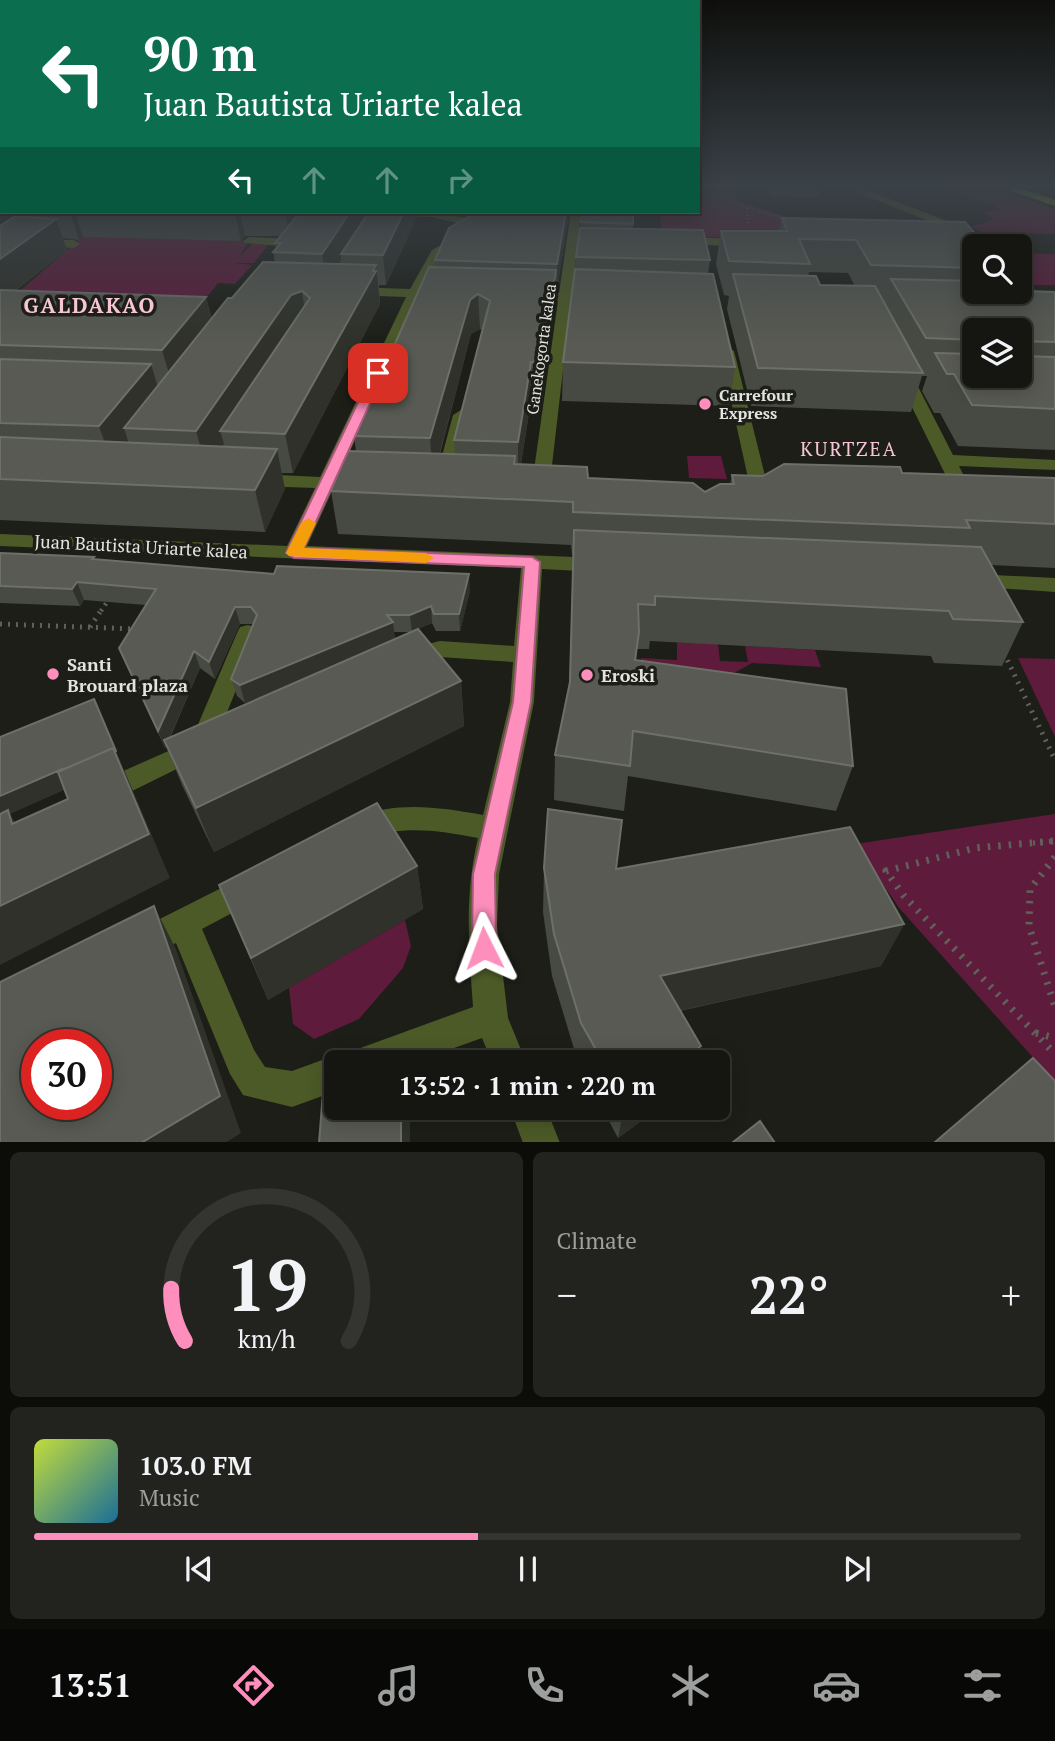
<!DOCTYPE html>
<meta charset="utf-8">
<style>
:root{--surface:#151611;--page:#22231f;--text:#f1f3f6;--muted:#9d9f9f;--line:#343531;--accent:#fe8ebc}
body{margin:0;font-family:"PT Serif",serif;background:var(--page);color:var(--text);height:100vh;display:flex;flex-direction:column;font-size:26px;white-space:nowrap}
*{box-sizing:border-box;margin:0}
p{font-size:23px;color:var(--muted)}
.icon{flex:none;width:38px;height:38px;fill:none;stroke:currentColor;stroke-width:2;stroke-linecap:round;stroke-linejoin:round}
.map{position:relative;height:1142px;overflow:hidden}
.drawer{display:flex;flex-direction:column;gap:10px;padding:10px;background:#0c0c09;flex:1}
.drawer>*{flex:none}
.hud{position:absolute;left:0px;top:0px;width:700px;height:214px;box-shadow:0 4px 18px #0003,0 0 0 2px var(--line);background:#0b6e4f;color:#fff;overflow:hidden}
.controls{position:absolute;left:962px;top:234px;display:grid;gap:14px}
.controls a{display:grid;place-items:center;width:70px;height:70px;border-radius:10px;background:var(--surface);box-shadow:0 4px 18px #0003,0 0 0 2px var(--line);font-size:35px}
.speed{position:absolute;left:21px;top:1029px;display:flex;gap:14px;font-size:35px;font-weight:700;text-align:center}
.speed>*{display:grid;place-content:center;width:91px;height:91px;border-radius:50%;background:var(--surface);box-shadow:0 4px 18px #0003,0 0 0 2px var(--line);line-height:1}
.speed .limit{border:10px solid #d22;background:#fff;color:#111}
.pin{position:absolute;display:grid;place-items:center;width:60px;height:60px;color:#fff;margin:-30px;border-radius:14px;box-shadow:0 4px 10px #0006}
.me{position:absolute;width:77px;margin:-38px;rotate:357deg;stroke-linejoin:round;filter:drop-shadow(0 0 5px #0008)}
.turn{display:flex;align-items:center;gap:24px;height:147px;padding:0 28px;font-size:32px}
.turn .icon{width:91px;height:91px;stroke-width:2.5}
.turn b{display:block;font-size:49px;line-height:60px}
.lanes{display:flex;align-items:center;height:66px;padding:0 28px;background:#0003;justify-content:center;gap:35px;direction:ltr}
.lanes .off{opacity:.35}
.big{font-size:52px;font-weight:800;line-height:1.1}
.drawer .widget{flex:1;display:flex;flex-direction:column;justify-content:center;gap:10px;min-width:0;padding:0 24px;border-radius:10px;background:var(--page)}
.drawer .dial{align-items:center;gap:0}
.dial svg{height:182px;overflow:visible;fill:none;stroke:var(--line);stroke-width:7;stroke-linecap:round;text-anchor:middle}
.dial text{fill:var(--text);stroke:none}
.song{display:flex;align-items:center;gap:21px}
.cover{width:84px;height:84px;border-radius:10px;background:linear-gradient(135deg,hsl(70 70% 55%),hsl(200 70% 35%))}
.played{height:7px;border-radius:4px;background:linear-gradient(90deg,var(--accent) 45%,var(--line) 45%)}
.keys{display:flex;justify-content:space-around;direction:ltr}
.heat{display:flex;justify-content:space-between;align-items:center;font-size:38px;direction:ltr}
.drawer .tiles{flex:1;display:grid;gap:10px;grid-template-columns:1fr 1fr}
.widget:last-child{grid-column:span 2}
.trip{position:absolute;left:324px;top:1050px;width:406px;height:70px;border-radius:10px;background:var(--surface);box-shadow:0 4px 18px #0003,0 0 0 2px var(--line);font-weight:800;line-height:70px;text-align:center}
.menu{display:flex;height:112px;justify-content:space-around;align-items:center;background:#080907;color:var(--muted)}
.menu .icon{width:49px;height:49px}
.menu .current{color:var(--accent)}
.menu b{font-size:32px;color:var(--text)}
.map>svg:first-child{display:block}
</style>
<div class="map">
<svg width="1055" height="1143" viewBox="0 0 1055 1143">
<rect width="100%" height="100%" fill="#1c1e17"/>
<path fill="#5e1b3b" d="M723 185H732L738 201 796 220 905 241 663 236 659 212H698V192L721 193Z
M933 185H984L1055 209V234L983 232 970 227 995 219 982 212 1001 209 958 193 904 197 949 192Z
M82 237 249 241 239 257 252 244H269L254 263H234L252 265 235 284 218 283 185 325 0 308Z
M1020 253 1055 254V285H1020Z
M687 456H721L727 479 689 478Z
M677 642 718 644 720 661 748 662 745 646 815 650 821 667 752 663 734 673 738 699 640 685 641 658 677 660Z
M1018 658 1055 659V738V737Z
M1055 814V1082L900 909 855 844Z
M405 920 411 946 403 968 359 1019 314 1039 293 1024 289 988Z"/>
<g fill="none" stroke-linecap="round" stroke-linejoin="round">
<path stroke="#60615b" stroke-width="2.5" stroke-dasharray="1 2.5" stroke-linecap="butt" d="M723 187H733
M722 193 733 203 788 220
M747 208 748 224"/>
<path stroke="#60615b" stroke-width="4.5" stroke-dasharray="2 5" stroke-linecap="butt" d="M101 611 109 599"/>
<path stroke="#60615b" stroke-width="5" stroke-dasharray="2 6" stroke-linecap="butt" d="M0 624 136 629
M90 627 102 609
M1004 653 1055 760
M1033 843 1055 841"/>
<path stroke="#60615b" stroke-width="7" stroke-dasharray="2.5 8" stroke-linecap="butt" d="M1053 841 975 848 886 871 904 896 1055 1054
M1055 857 1030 889 1029 926 1055 1007
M1036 1033 1055 1038"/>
<path fill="#4c5a27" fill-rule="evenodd" d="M838 185H853L947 221 975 250V261L939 225Z
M0 200H2V206H0Z
M368 212H437L483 222 501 212H514L440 256 423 289 444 290 451 294 444 298 419 297 338 478 362 479 371 485 362 491 333 489 307 546 599 558 609 565 599 572 542 569 534 702 499 874 497 925 508 1018 526 1062H492L482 1038 415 1062H350L355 1050 473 1007C469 949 464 896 478 838 437 830 402 825 363 839L353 836 349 827 353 818C398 801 437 807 483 815L510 702 513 662 440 657 408 665 400 663 396 657 400 651 440 641 514 646 521 568 0 546V534L287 546 315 488 257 486 248 480 257 474 320 477 406 297 350 295 343 291 350 287 410 289 432 250 474 227 432 217 373 215Z
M571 212H581L577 251H604L610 255 604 259 576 258 572 293 598 294 605 298 598 302 571 301 549 491 540 497 531 491 558 301 528 300 521 296 528 292 559 293Z
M249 237 293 239 299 243 293 247 245 243 243 241Z
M677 237 746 239 752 243 746 247 673 243V239Z
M39 239 74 240 80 244 74 248 35 246V240Z
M727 347 734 351 770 496 761 502 752 496 720 351Z
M903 368 911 373 953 455 1055 460V470L959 466 975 498 966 504 959 502 895 373Z
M461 410 469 415 453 482 451 486H437L435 482 453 415Z
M974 574 1055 578V592L966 586 963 581 966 576Z
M248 625 256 627 259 633 211 752 114 800 104 803 94 800 90 792 94 784 191 741 237 633 240 627Z
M251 873 262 877 266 887 262 897 202 929 254 1050 265 1067 292 1071 336 1055 349 1062H336V1091L292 1107 243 1095 230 1074 176 943 143 959 132 955 127 944 132 933Z
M510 1108H546L560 1143H523Z"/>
<path fill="#8faf08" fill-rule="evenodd" d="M994 185H1010L1055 200V206Z"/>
</g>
<path fill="#474a42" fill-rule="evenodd" d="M766 185H821L819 197 771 196Z
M31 212H404L416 219 386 285H379L380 304 293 473H282L285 489 265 532 0 520V226L33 217ZM245 236H280L275 243 276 249 273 252 275 262 232 298 212 319 206 297 15 291 67 250 63 238 79 240 83 237 241 241Z
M465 212H569L557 290H555V304L541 400H531L521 464 588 478 705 492 730 484 732 475 763 476 902 473 1055 478V568L991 565 1023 622 1002 666 934 663 931 656 650 641 649 649H637L636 661 853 766 836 811 628 776 624 811 554 800 555 755 569 687 573 555H572L571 545 338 534 331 491 356 451 354 436 435 267V260L469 216 465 215ZM480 329 482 330 454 440 455 454H440L471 334Z
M582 212 633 224V229L710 260 708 274 735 367 729 406 562 401 563 362Z
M782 218 975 247V292L1026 291 1055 292V450L958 446 940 413H934L922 391 927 376H922L911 412 751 406 727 309 729 296 724 295 716 264 721 231H779ZM809 272 848 273 855 286 820 285 808 276ZM975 331H1020V376H975Z
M0 553 95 560 470 591 460 631H436L432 623 418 629 461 681 464 726 214 852 182 785 166 746 165 748 119 648 146 605 84 600 80 606 0 603ZM240 624H253L231 679 237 696 245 703 383 644 170 738 200 668 215 679ZM394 632H411L395 639Z
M417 866 423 909 268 1000 219 885Z
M544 868 616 869 904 924 881 966 680 1011 696 1062H578L552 976 543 912Z
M602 1108H659L618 1138Z"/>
<path fill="#2f312a" d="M70 212H75L83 237 79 240Z
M236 212H240L245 236 241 241 235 213Z
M285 212H308L289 236Z
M350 212H372L341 254V260L327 283 322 254Z
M404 212H416V219L386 285 383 255Z
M566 212H569L557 290V264Z
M56 219 67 250 0 302V259Z
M376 265 380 304 293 473 285 434Z
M556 270 555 304 541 400V363Z
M302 291 307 325 220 431 224 444 207 470 196 431 291 295Z
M478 294 480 329 471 334 433 478 430 438 470 300Z
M206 297 215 332 173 387 162 350Z
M531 362V400L518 482V442Z
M151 364 162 401 124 428 129 444 113 466 99 426Z
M277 449 285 489 265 532 255 490Z
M469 574 470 591 460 631 459 614Z
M77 582 84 600 80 606 72 589Z
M431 606 432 623 412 632 410 615Z
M235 607 240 624 215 679 209 662Z
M393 622 395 639 245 703 240 685Z
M194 651 200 668 165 748 158 731Z
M461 681 464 726 214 852 196 808Z
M94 699 170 878 0 965V906L149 834 71 787 10 814 36 855 0 818V796L62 769Z
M417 866 423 909 268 1000 251 958Z
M154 906 176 949 241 1133 225 1143H141Z
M904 924 881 966 651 1017 660 976Z
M701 1046 696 1062H679Z
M401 1108H410V1143H401Z
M624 1108H659L618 1138Z"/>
<path fill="#585a53" stroke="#6d7069" stroke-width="2" fill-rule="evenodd" d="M182 212H236L235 213Z
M300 212H350L322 254 273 252 281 243H275Z
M369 212H404L383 255 341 254Z
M477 212H566L557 264 435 260 449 228Z
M582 212H633V224L581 222Z
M15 216 56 219 0 259V226Z
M782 218 965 222 987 247H975V268L871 265 856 240 799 239 810 264 729 261 721 231H787Z
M580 228 703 230 710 260 576 257Z
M263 262 376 265 373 271H376L285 434 220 431 310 298 302 291 291 295 196 431 124 428 228 298H232Z
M429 267 556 270 541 363 531 362 518 442 454 440 490 301 478 294 470 300 430 438 354 436Z
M575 269 713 274 735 367 563 362Z
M733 274 816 276 820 285 875 286 923 373 758 368Z
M891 279 975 281V292H1020V284L1026 291 1055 292V342L1020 341V331H975V340L926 338Z
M0 290 206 297 162 350 0 345Z
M935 353 975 354V376H1020V356L1055 357V409L972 405 954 374H947Z
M0 359 151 364 99 426 0 423Z
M0 437 277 449 255 490 0 479Z
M347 451 515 456 514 464 587 467 588 478 693 483 705 492 720 484H734L732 475 763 476 784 464 900 467 902 473 1055 478V524L966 520 970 528 573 512V502L331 491Z
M574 530 981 547 1023 622 953 619 949 611 655 596V605L638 604 639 632 635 660 846 689 853 766 633 731 630 766 555 755 570 682Z
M0 553 94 557 92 559 274 574 277 566 469 574 459 614H434L431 606 410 615H387L393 622 240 685 231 679 257 615 251 607H235L209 662 194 651 158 731 119 648 156 589 77 582 72 589 0 586Z
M418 629 461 681 196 808 164 740Z
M94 699 116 751 115 752 113 748 62 770V769L0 796V737Z
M113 748 149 834 0 906V814L8 810 12 824 68 799 58 772Z
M377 803 417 866 251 958 219 885Z
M548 809 622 820 616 869 850 827 904 924 660 976 701 1046 679 1062H603L581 1023 554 934 544 868Z
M154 906 220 1096 141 1143H0V982ZM37 1045H96V1104H37Z
M1033 1058 1055 1081V1143H934Z
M336 1066V1108H401V1143H319L325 1067Z
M760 1121 775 1143H732Z"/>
<linearGradient id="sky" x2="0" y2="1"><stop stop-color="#0f100d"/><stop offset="0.54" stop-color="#3a4147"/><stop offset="1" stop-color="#3a4147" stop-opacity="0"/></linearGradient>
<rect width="1055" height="345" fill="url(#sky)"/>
<path fill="#fe8ebc" stroke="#a55c7a" stroke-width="2" d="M378 370 384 373 304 548 532 557 540 562 531 702 495 874 496 948 493 956 484 960 476 956 472 948 473 874 513 702 524 567 294 558 286 553 372 373Z"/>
<path fill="#f59e0b" d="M308 518 316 523 304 548 426 553 434 558 426 563 289 556 286 553 301 523Z"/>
<g fill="#fe8ebc" stroke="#1c1e17" stroke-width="2.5">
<circle cx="705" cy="404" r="7"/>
<circle cx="53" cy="674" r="7"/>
<circle cx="587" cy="675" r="7"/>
</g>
<g text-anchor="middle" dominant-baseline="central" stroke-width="7" stroke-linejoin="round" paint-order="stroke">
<g font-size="16" fill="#e3e4e0" stroke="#1c1e17">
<text transform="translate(541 349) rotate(-82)">Ganekogorta kalea</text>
</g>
<g font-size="16" font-weight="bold" fill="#e3e4e0" stroke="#1c1e17" text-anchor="start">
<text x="719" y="395">Carrefour<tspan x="719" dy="18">Express</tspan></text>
</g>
<g font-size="18" fill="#e3e4e0" stroke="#1c1e17">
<text transform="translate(141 546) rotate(3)">Juan Bautista Uriarte kalea</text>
</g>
<g font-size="18" font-weight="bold" fill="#e3e4e0" stroke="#1c1e17" text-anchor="start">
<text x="67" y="664">Santi<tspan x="67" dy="21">Brouard plaza</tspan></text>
<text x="601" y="675">Eroski</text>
</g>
<g font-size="19" letter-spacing="2" fill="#f6c5d7" stroke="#1c1e17">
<text x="849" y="448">KURTZEA</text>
</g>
<g font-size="21" font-weight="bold" letter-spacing="2" fill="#f6c5d7" stroke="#1c1e17">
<text x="90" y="305">GALDAKAO</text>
</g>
</g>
</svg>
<div class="controls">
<a><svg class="icon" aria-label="search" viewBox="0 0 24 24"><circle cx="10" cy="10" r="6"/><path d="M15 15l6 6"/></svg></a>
<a><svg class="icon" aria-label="layers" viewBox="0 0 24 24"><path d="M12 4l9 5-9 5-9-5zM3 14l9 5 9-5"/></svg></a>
</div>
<div class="speed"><div class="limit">30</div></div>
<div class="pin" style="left:378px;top:373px;background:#d93025"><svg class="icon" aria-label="arrive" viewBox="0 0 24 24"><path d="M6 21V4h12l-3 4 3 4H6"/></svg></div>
<svg class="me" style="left:484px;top:948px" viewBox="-20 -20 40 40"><path d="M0-17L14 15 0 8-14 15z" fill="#fe8ebc" stroke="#fff" stroke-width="4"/></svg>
<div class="trip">13:52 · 1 min · 220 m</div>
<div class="hud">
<div class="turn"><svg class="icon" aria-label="left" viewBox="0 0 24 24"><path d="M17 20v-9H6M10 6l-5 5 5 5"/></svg><div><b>90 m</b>Juan Bautista Uriarte kalea</div></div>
<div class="lanes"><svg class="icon" aria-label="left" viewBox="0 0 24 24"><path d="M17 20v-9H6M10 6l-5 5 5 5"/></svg><svg class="icon off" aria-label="ahead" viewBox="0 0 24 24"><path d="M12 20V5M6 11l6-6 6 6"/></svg><svg class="icon off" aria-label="ahead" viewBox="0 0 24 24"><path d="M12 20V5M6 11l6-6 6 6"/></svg><svg class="icon off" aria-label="right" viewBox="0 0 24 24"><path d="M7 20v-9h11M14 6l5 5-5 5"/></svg></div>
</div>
</div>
<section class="drawer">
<div class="tiles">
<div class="widget dial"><svg viewBox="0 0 100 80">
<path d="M14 69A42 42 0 1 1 86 69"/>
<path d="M14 69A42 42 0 0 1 8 46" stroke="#fe8ebc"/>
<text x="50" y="56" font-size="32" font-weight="700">19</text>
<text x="50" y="72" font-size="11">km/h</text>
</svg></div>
<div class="widget"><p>Climate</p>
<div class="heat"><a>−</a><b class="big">22°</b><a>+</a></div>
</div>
<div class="widget">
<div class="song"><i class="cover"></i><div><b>103.0 FM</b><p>Music</p></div></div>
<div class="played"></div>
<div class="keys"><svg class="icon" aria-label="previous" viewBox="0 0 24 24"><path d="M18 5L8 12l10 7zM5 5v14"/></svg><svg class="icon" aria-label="pause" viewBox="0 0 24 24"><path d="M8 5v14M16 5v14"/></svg><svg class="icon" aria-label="next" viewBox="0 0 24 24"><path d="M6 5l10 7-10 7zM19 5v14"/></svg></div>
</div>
</div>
</section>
<nav class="menu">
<b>13:51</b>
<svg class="icon current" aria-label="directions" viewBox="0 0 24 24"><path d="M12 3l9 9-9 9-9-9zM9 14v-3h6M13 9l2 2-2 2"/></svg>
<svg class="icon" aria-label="music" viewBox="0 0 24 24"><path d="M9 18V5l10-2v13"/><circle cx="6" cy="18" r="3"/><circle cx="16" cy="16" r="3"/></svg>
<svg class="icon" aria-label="phone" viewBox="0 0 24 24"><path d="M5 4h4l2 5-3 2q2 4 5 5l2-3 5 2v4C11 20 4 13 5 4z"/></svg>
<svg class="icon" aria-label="climate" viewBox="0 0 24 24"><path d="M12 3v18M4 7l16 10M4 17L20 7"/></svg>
<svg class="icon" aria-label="car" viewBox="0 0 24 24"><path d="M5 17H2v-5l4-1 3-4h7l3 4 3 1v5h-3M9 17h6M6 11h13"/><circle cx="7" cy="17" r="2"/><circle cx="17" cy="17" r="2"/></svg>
<svg class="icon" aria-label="filters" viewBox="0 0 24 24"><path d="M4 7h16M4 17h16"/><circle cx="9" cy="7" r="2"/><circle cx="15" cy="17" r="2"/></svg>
</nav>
